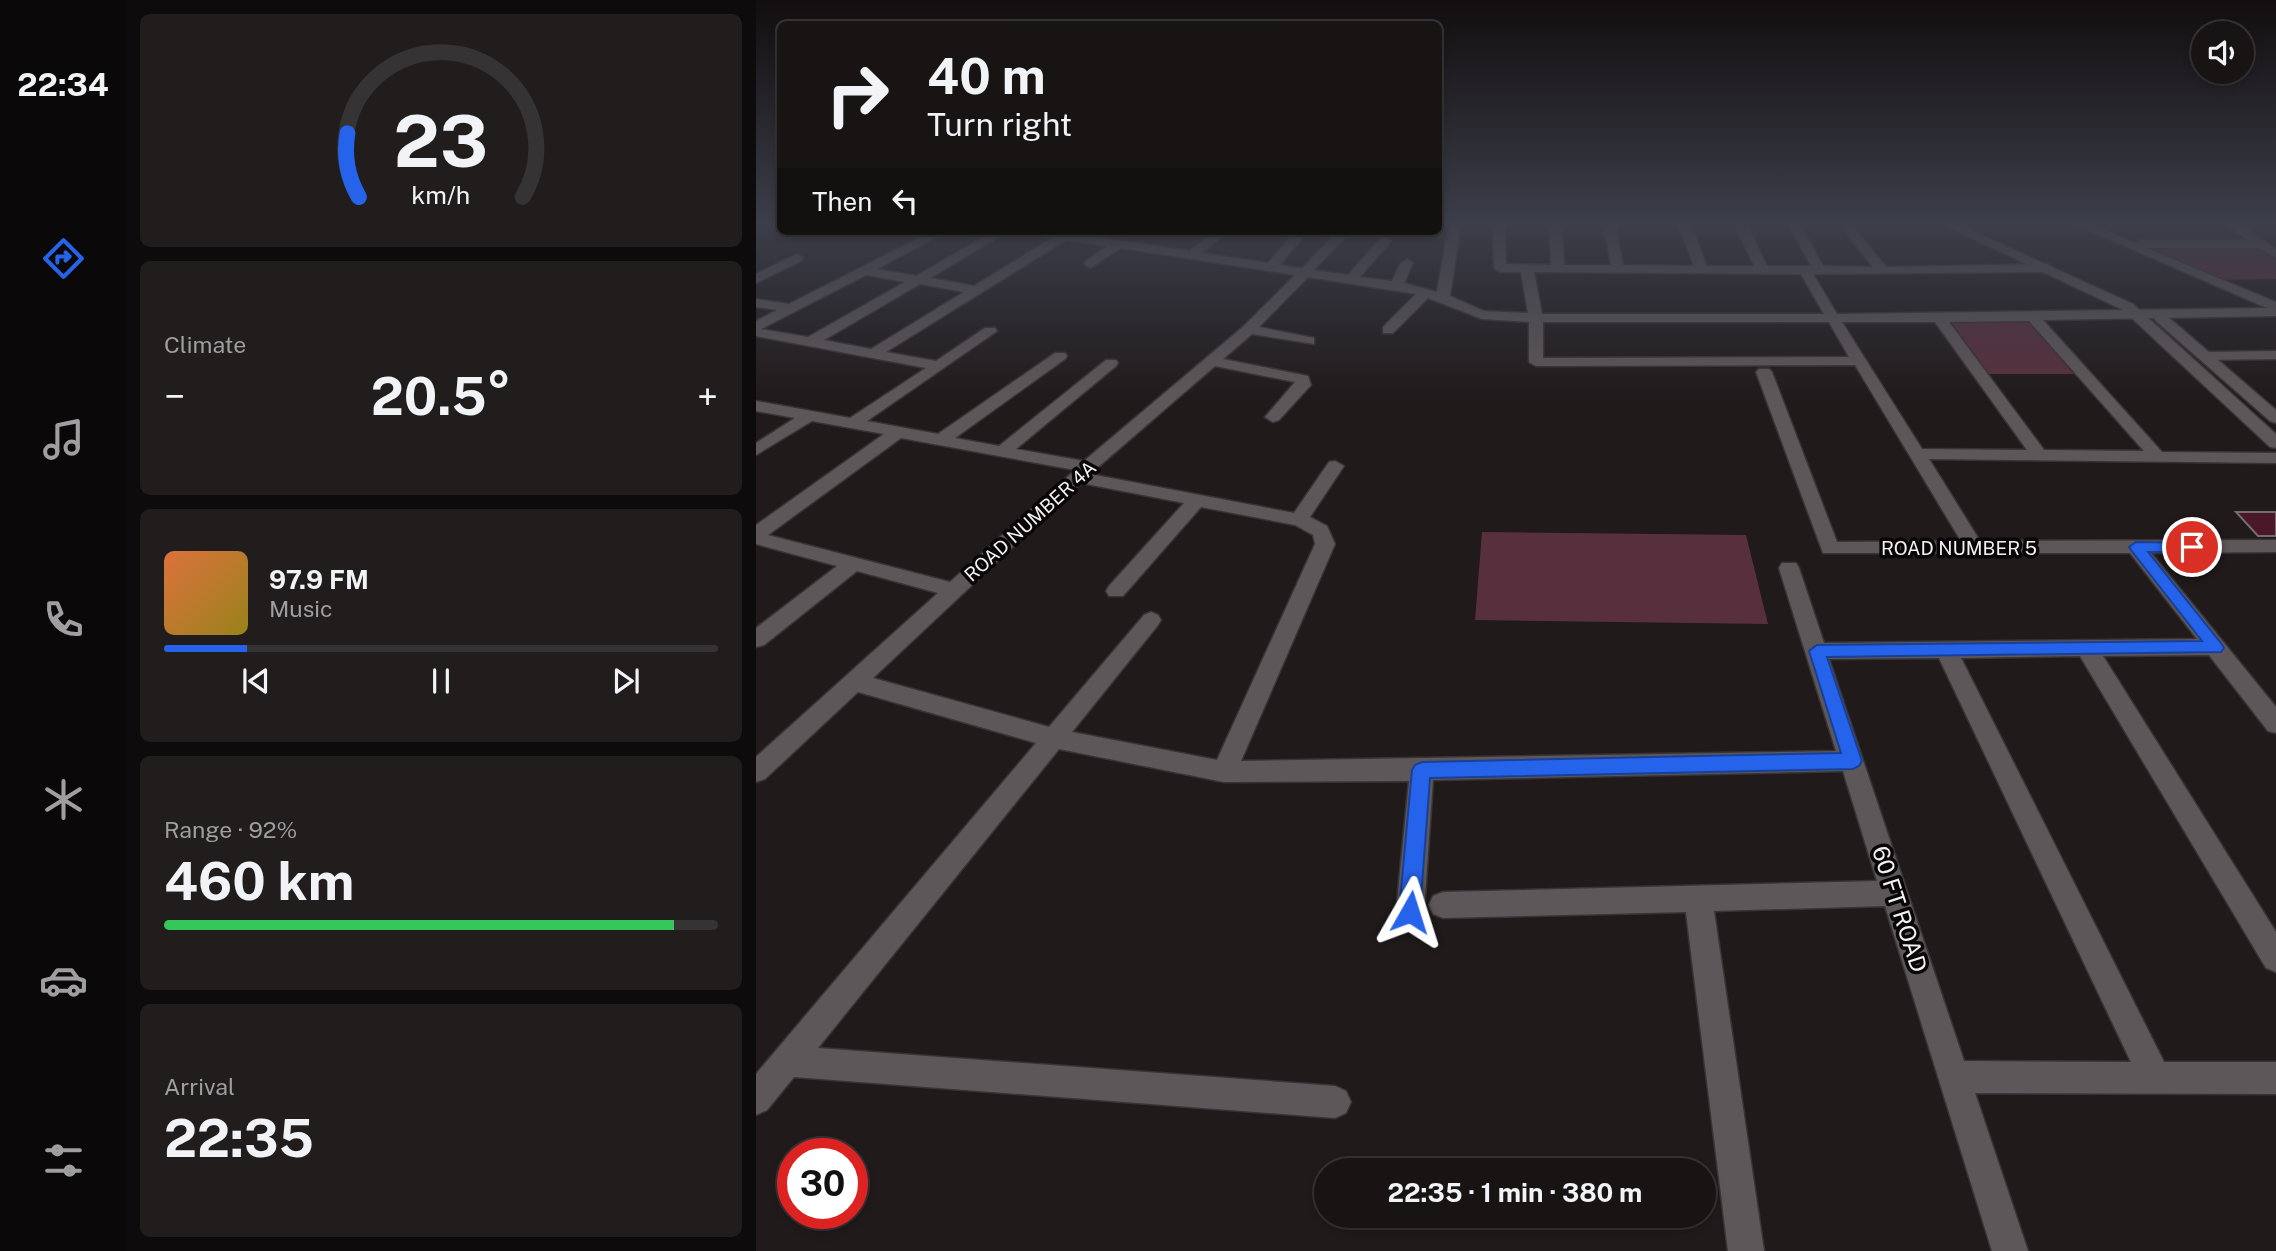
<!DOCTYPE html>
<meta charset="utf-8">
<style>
:root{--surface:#181414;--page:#211d1d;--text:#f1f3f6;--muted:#9f9ea0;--line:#363334;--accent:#2563eb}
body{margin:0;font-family:"Public Sans",sans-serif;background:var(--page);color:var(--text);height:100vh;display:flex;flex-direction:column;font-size:26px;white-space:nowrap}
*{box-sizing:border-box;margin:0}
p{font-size:23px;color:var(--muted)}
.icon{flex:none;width:38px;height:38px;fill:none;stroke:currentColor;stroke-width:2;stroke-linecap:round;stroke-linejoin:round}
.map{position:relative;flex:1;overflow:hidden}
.drawer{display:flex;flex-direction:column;gap:14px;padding:14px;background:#0d0b0b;width:630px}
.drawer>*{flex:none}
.guide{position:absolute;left:21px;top:21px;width:665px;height:214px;border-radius:10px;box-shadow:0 4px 10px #0003,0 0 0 2px var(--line);background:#181414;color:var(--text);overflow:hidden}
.controls{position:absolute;left:1435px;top:21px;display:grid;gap:14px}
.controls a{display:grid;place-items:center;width:63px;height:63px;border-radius:50%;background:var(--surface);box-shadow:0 4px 10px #0003,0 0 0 2px var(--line);font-size:35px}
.speed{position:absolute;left:21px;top:1138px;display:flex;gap:14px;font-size:35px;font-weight:700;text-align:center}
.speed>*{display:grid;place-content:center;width:91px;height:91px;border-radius:50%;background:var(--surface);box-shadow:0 4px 10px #0003,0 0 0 2px var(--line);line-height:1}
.speed .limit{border:10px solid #d22;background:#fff;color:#111}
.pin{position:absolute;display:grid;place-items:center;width:60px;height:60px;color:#fff;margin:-30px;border:4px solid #fff;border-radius:50%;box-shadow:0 2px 7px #0007}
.me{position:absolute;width:77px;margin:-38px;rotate:6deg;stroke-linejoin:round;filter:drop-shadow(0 0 5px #0008)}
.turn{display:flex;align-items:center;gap:24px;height:147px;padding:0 35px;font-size:32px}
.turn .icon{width:91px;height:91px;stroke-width:2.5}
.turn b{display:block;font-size:49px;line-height:60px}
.then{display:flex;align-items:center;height:66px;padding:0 35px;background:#0003;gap:14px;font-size:26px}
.big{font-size:52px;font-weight:700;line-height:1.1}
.drawer .tile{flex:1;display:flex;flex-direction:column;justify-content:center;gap:10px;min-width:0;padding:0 24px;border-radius:10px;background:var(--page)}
.drawer .dial{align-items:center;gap:0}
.dial svg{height:182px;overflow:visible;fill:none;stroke:var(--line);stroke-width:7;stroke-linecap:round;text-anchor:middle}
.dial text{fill:var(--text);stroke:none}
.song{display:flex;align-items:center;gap:21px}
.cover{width:84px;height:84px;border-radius:10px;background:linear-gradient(135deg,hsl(20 70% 55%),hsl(50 70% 35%))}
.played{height:7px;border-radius:4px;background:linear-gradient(90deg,var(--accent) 15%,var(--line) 15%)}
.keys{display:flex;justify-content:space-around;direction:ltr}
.heat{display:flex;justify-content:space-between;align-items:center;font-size:38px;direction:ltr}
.charge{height:10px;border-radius:5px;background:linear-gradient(90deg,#34c759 92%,var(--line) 0)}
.trip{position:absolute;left:558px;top:1158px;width:402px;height:70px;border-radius:35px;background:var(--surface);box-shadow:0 4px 10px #0003,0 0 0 2px var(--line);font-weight:700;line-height:70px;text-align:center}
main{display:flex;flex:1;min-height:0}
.menu{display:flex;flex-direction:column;width:126px;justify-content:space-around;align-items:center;background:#0a0808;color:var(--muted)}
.menu .icon{width:49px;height:49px}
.menu .active{color:var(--accent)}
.menu b{font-size:32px;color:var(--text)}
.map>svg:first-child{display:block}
</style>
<main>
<nav class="menu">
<b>22:34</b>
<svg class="icon active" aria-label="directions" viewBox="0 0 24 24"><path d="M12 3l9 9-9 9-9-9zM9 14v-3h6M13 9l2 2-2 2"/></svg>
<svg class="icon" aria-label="music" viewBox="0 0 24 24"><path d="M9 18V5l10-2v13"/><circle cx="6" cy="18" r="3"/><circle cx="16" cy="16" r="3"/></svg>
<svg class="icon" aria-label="phone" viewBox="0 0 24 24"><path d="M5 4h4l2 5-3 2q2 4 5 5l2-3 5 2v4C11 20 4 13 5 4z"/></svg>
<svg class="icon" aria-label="climate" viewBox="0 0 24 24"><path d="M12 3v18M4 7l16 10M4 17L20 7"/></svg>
<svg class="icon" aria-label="car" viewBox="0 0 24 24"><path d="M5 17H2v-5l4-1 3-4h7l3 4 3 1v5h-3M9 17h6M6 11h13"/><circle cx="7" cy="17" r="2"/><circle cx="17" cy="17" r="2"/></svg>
<svg class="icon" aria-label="filters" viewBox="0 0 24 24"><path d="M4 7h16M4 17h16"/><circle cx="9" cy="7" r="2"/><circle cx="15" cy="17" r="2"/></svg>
</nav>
<section class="drawer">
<div class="tile dial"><svg viewBox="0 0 100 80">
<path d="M14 69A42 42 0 1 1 86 69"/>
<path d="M14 69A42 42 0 0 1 9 41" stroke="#2563eb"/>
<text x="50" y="56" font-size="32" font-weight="700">23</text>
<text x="50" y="72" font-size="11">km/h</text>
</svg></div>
<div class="tile"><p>Climate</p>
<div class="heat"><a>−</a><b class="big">20.5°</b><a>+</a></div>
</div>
<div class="tile">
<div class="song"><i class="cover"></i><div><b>97.9 FM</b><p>Music</p></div></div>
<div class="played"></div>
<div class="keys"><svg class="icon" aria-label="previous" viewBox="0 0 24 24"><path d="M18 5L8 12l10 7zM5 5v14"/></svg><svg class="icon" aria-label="pause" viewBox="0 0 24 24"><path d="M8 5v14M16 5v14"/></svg><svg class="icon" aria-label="next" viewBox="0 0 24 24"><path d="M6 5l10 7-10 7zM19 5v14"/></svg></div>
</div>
<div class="tile"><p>Range · 92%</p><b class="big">460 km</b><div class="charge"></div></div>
<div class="tile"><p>Arrival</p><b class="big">22:35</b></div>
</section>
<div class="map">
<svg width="1520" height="1251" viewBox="0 0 1520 1251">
<rect width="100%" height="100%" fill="#201a1b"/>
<path fill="#582f3c" d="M1502 247 1520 259V279L1465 280 1387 248Z
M1191 320H1271L1318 374H1230Z
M726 532 990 535 1012 624 719 620Z"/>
<path fill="#4b182a" stroke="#746c6e" stroke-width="2" d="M1480 512H1520V536H1502Z"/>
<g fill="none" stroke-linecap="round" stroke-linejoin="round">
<defs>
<path id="minor" d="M693 223H705L694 296 728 311 772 313 765 272H744L738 268 737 223H749L750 264 795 265 793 223H805L808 265H855L847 223H859L867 265 938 266 922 223H934L951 266H998L978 223H990L1011 266H1055L1032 223H1044L1067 266 1117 267 1082 223H1094L1130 267 1292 264 1298 268 1292 272 1057 274 1081 314 1511 308 1316 223H1331L1379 243 1384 240H1492L1468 223H1481L1520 249V258L1502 248H1390L1520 302V316L1287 320 1406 452 1520 453V463L1173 459 1224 541 1520 540V552L1395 553 1520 707V733L1512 731 1453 655 1347 656 1520 932V972L1510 968 1324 656 1205 658 1408 1062H1520V1094L1219 1093 1272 1251H1236L1129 906 958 911 1008 1251H972L930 912 687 918 677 914 673 905 677 896 687 892 1121 881 1087 771 677 780 668 912 664 921 654 925 644 921 640 912 653 781 468 782 303 749 62 1048 579 1086 590 1091 595 1102 590 1113 579 1118 38 1077 11 1110 0 1115V1074L280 743 102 692 9 779 0 782V757L182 593 101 571 8 645 0 647V628L81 566 0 544V525L128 434 56 421 0 455V443L39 418 0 411V401L94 418 170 368 0 336V321L21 310 0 307V299L33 304 177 231H192L121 269 160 276 238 231H253L174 278 218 286 296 238 268 231H313L317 234 434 251 459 231H472L446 253 512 263 540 231H552L524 265 546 268 582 231H595L558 270 592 275 625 238 629 237 635 241 604 277 636 281 645 263 651 259 657 263 648 283 681 292ZM310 240 352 246 330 261 328 264 334 268 365 248 539 275 488 326 328 461 260 449 360 366 362 363 360 360H350L243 446 199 438 309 359 311 356 309 353H299L182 434 111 421 241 331 239 328H229L180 361 130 352ZM778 272 1045 274 1068 314H786ZM110 275 149 282 52 337 5 329ZM552 277 660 294 627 327V333H637L672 298 726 319 773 322V362L780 366 1099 365 1205 541 1081 542 1016 372 1013 369H1003L1000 372 1067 553H1374L1441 639 1068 643 1043 568 1040 563H1026L1023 568 1080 751 485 761 579 544 571 526 554 517 588 466 579 461 573 462 538 513 334 474 459 366 539 382 509 417 517 422 523 420 555 385 552 376 467 359 496 334 558 344V338L503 327ZM164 284 208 292 115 349 68 340ZM1273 321 1388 451 1288 450 1193 322ZM787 322H1073L1093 357 787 358ZM1086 322H1179L1271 450 1166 449ZM145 438 319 470 194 582 12 535ZM325 483 428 503 353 586 350 591 353 596H367L445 507 539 525 557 535 559 544 461 760 316 732 402 625 405 620 402 615 395 612 388 615 293 727 117 678ZM1183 658 1375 1062 1208 1061 1073 659Z
M41 254 47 258 45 261 0 283V274Z
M1520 351V359L1449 360 1442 356 1449 352Z"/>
<path id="secondary" d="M1184 223H1199L1377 304 1520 434V448L1514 447 1367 310Z
M1405 314 1410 315 1520 410V423L1514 421 1400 321 1398 318Z"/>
</defs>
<use href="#minor" stroke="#383435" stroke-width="3"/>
<use href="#secondary" stroke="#383435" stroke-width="3"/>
<use href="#minor" fill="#5e5759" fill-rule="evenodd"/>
<use href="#secondary" fill="#5e5759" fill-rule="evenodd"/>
</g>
<linearGradient id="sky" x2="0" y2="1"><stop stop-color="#120e0f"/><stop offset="0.56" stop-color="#3c3e4a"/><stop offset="1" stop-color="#3c3e4a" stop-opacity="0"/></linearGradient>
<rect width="1520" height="398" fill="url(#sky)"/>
<path fill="#2563eb" stroke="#184099" stroke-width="2" d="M1380 542 1441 543 1443 547 1441 550 1436 552H1392L1465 643 1468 648 1465 652 1071 657 1106 761 1103 766 1097 769 674 778 664 912 661 919 654 922 646 919 643 912 656 770 659 765 666 762 1085 753 1053 651 1061 645 1446 641 1375 550 1373 547Z"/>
<g text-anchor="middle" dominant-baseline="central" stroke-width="7" stroke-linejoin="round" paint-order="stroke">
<g font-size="19" fill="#f5f1f2" stroke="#080606">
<text transform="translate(274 521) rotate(-42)">ROAD NUMBER 4A</text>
<text x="1203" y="548">ROAD NUMBER 5</text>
</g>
<g font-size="23" fill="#f5f1f2" stroke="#080606">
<text transform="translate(1144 909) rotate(72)">60 FT ROAD</text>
</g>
</g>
</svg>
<div class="controls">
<a><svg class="icon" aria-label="sound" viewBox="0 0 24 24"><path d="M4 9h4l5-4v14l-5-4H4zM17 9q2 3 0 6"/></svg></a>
</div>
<div class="speed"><div class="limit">30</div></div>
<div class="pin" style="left:1436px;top:547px;background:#d93025"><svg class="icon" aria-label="arrive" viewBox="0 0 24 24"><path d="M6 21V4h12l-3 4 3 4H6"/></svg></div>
<svg class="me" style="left:654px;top:912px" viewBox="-20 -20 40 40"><path d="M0-17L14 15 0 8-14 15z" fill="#2563eb" stroke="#fff" stroke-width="4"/></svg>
<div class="trip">22:35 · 1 min · 380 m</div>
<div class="guide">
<div class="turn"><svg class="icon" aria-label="right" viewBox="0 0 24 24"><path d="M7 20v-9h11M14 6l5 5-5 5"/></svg><div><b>40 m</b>Turn right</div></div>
<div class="then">Then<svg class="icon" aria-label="left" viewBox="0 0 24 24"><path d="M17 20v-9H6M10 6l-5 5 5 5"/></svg></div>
</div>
</div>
</main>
